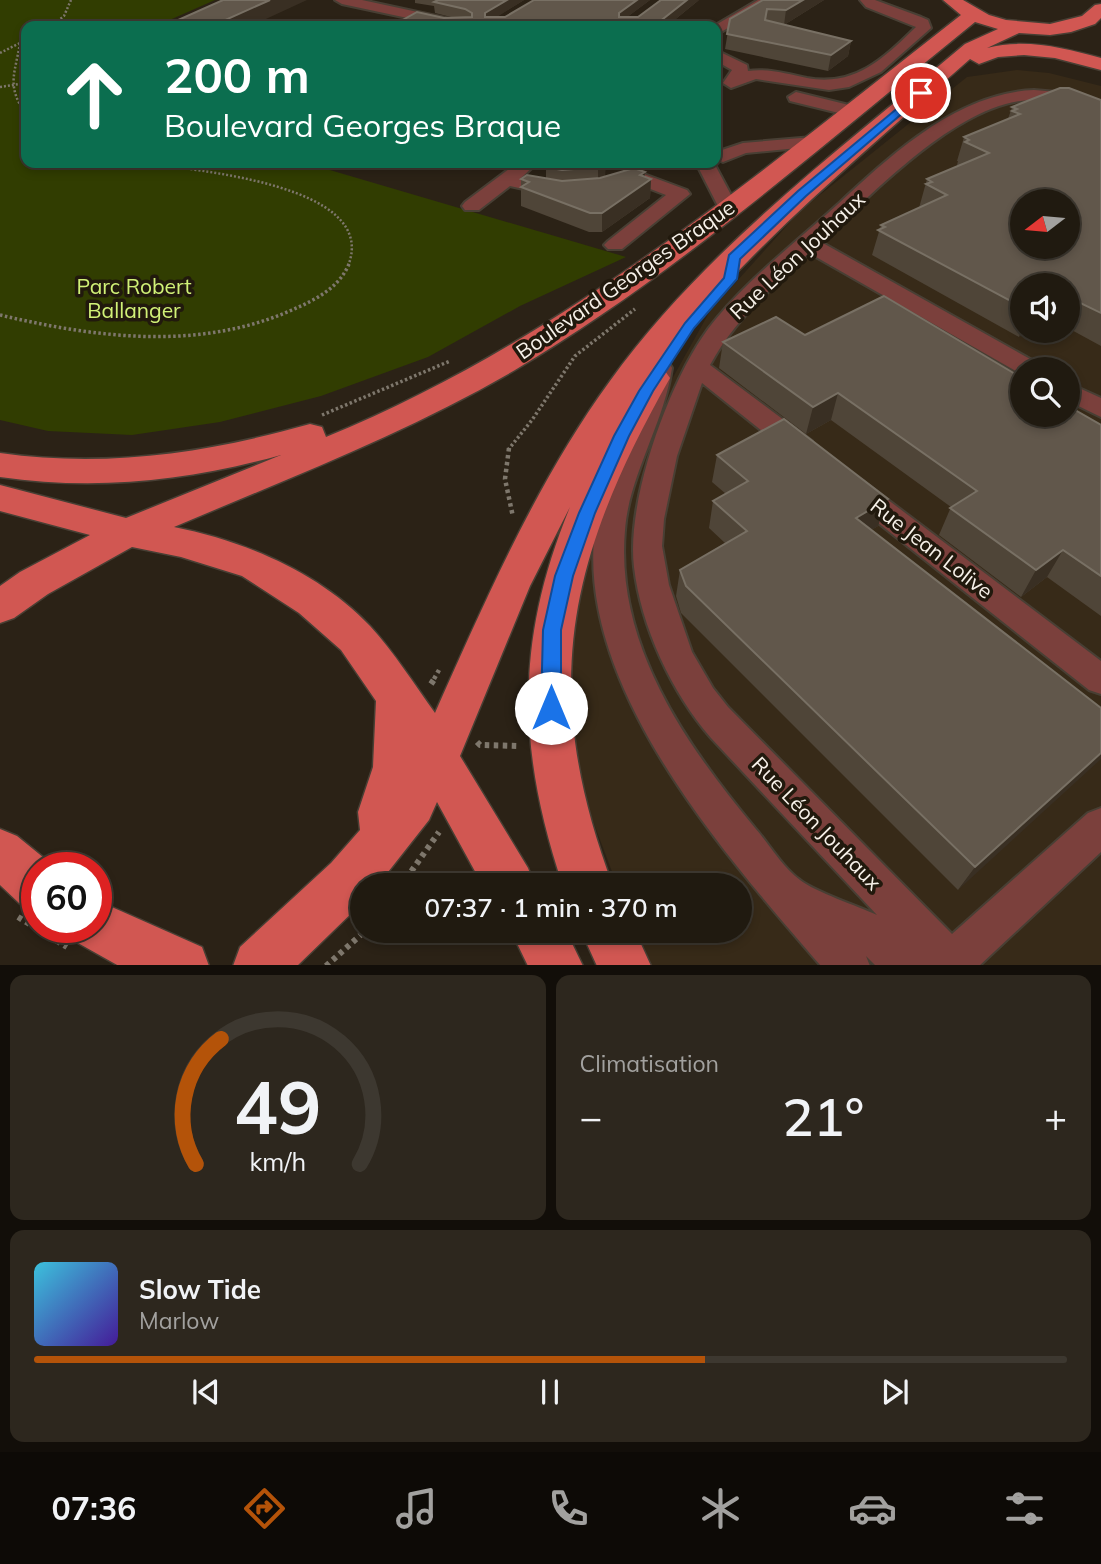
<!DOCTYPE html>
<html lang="fr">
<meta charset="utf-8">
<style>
:root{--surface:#201a10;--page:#2d271e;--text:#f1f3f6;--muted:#a2a19f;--line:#3d3830;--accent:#b45309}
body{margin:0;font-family:Mulish,sans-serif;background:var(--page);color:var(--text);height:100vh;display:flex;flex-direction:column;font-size:26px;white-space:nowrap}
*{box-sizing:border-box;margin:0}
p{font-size:23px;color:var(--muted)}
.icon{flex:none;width:38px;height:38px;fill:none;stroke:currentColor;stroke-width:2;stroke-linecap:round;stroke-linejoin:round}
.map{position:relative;height:965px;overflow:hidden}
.side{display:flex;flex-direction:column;gap:10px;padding:10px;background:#120e09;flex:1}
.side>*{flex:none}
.guide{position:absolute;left:21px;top:21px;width:700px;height:147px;border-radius:14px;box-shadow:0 4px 10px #0003,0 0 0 2px var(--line);background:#0b6e4f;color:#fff;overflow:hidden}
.needle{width:46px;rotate:254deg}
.tools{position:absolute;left:1010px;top:189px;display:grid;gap:14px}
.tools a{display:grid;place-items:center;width:70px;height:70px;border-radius:50%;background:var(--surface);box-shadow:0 4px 10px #0003,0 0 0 2px var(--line);font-size:35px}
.speed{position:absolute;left:21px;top:852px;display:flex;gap:14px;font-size:35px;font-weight:700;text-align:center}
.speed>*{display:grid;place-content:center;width:91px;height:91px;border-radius:50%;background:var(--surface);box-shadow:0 4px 10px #0003,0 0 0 2px var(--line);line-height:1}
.speed .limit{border:10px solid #d22;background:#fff;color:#111}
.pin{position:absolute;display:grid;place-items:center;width:60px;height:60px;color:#fff;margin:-30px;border:4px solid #fff;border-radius:50%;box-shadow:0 2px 7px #0007}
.me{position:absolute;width:77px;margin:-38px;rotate:0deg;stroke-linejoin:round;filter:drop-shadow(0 0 5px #0008)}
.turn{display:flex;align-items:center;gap:24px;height:147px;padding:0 28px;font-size:32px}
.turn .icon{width:91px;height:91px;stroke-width:2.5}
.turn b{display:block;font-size:49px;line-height:60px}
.big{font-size:52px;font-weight:600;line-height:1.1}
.side .tile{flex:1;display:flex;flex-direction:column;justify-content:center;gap:10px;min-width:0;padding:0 24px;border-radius:14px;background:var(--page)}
.side .dial{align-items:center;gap:0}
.dial svg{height:182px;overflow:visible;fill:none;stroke:var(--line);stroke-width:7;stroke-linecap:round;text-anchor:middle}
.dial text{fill:var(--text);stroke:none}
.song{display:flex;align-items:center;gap:21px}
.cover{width:84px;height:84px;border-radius:10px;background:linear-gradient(135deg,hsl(190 70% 55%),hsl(260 70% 35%))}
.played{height:7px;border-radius:4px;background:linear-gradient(90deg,var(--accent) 65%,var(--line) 65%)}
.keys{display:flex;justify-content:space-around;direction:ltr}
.heat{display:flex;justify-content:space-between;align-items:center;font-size:38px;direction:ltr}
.side .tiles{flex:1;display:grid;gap:10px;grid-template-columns:1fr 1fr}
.tile:last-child{grid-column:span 2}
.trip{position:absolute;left:350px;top:873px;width:402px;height:70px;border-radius:35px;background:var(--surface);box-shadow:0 4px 10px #0003,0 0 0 2px var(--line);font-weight:600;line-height:70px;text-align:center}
.tabs{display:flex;height:112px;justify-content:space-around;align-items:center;background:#0d0a06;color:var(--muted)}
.tabs .icon{width:49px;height:49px}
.tabs .on{color:var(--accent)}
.tabs b{font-size:32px;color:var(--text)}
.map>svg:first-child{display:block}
</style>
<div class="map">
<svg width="1101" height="966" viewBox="0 0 1101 966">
<rect width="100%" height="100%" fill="#2b2216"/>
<path fill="#372a18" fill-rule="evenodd" d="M1017 70 1049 73 1101 86V965H650L633 931H740V886L617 885 573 768 565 643 583 565 653 413 710 311 801 210 967 77ZM1022 201H1068V247H1022ZM1022 285H1068V331H1022ZM1022 369H1068V415H1022Z"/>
<path fill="#313d01" d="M0 0H215L156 26H26V163H306L626 257 520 306 428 357 321 396 220 422 132 435 48 431 0 420Z"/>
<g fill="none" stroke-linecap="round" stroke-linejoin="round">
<defs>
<path id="minor" d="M335 0H362L464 22 471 26H445L342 4Z
M758 0H775L716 35V26H714Z
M860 0H875L921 17 928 20 931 28 881 72 849 87 829 90 756 79 731 88 723 83 732 70 716 61V50L747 65 748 71C768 68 788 74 807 78 855 87 884 58 916 27L866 7Z
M1034 90 1057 92 1096 103 1101 105V116C1078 110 1058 100 1034 100 961 99 871 195 821 242L1039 364 1042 369H1022L1021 374 809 253C773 287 734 320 710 365L812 441 815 448 812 455 802 457 792 455 702 383 677 456 664 519 662 546 669 585 692 652 713 688 728 707 952 934 1088 813 1101 808V852L979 966H876L866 956 870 966H821C725 855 575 686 595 529 603 473 637 424 648 368L651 363 660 360 669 363 672 368C664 424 629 475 625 530 615 644 686 745 755 828 769 844 783 868 800 880 815 892 858 906 877 915L711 738C672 693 641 627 634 567 626 500 669 382 708 329 744 282 794 244 837 205 891 155 957 93 1034 90Z
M796 92 857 107 860 111 851 116 790 101 788 97Z
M813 137 819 138 822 142 819 146 746 153 723 162 716 159V152L743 143Z
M517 163H537L521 178 567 187 570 191 560 197 510 186 479 210H465L462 206 465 202Z
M696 163H714L738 208 735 212H721Z
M636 171 687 190 690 194 622 249H608L604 245 608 241 666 195 635 183 617 189 607 183 610 179Z
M1068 383 1101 398V417L1068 401Z
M853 478 863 481 1101 661V694L1089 690 843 495 839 488 843 481Z"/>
<path id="major" d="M943 0H963L989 15 1006 20 1050 24 1082 16 1095 5 1101 4V18L1095 24 1071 32 1050 35 1019 33 987 48C1026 38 1063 48 1101 58V70L1055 58 1024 55 998 57 979 64 970 59C859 157 744 251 653 369L665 371 670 378C568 558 538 687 613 886H563C517 749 515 641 570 507L530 586 460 756 528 868 535 886H483L437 802 429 820 377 886H362V903L297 966H233L240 947 331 863 360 830 358 812 373 767 376 701 341 650 299 613 242 576 181 557 132 547 48 594 14 618 0 623V586L20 572 90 535 0 511V485L126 518 281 455C188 481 96 491 0 477V453C107 468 207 453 310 424L322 427 326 437C564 340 760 172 961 15ZM975 22 998 29 965 44C842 148 705 249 610 381 537 481 485 601 435 713 414 684 394 652 370 626 320 573 245 541 174 527 289 478 407 433 515 370 680 272 826 142 975 22Z
M0 829 17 836 55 867 37 868V910L19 903 0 885Z
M96 900 202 947 209 966H119L78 943 71 928H96Z
M511 931H566L583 966H528Z
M581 931H635L651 966H597Z"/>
</defs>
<use href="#minor" stroke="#483f34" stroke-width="4"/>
<use href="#major" stroke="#483f34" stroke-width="3"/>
<path stroke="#7e776c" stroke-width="2.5" stroke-dasharray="2 2" stroke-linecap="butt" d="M51 26 64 16 71 0
M20 43C15 74 6 86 26 114
M0 53 26 40
M0 87 26 83
M143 163C192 170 381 184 348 266"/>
<path stroke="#7e776c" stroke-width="3.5" stroke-dasharray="2.5 2.5" stroke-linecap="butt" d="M0 315C97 338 199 351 292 310 315 300 339 288 349 264
M322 415 450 361
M508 450 532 420 575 356 635 309"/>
<path stroke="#7e776c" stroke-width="4.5" stroke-dasharray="3.5 3.5" stroke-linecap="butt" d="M509 448 505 479 513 517
M434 679 439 670"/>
<path stroke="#7e776c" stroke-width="6" stroke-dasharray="4.5 4.5" stroke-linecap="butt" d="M431 684 435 678
M477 742 480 745 519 746
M401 886 439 832
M18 917 67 947
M326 966 365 931"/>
<use href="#minor" fill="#7b403c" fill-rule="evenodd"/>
<use href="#major" fill="#d15752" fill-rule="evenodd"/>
</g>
<path fill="#4f4538" d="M415 0H524L496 17H505L650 0 627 17H638L699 0 667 26H392L455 18 435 13 434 6 415 3Z
M763 0H824L784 25 851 41 848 56 828 71 725 49 730 19Z
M1101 100V346L1068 328V285H1022V331L1019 337 872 255 881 225 919 208 927 179 958 166 957 165 958 161H957L964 137 1008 119 1012 107Z
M600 163 605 176 645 172V177L651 179 650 198 602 232H589L521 206V179L546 178V167L579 168Z
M805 335 1101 425V616L1047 577 1021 597 939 535 951 507 831 420 806 434 719 368 723 342Z
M717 455 878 526 871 530 1101 708 958 890 681 613 676 596 680 570 725 543 709 528 713 501 726 494 712 482Z"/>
<path fill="#392f23" d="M270 0H307L251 26H212Z
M507 0H524L486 24 485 13Z
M637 0H650L618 24 619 13Z
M687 0H699L667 26H654Z
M803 0H824L784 25 786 10Z
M851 41 848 56 828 71 831 55Z
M677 163H695L694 165 676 168Z
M606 165 605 177 598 179V167Z
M645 172 644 184 651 179 650 198 602 232V213L640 175Z
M1022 331H1031L1019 337Z
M838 393 831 420 806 434 813 407Z
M888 499 878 526 847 545 856 518Z
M1063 550 1047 577 1021 597 1036 570Z
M1101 753V759L958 890 975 867Z"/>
<path fill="#61574b" stroke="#787064" stroke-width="2" fill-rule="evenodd" d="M223 0H270L212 26H180L178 20Z
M438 0H507L485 13V17H505L534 0H637L619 13V17H638L661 0H687L654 26H392L417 12 444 18 472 17V13L465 9 434 2Z
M763 0H803L786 10 767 9 765 20 851 41 831 55 727 34 730 19Z
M1060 88H1069L1101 100V313L1068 297V285H1022V307L878 230 885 227 881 225 947 195 926 184 932 182 927 179 989 153 965 142 969 140 964 137 1020 114 1012 111 1017 109 1012 107ZM1022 201H1068V247H1022Z
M552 163H564L579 168 587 163H600L606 165 598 167 562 170 546 167Z
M634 168 645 172 640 175 651 179 602 213H590L521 187 529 182 521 179 527 175 562 181 600 178Z
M884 296 1022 378V415H1068V406L1101 425V576L1063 550 1036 570 950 508 977 491 838 393 813 407 723 342 776 317 805 335Z
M784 419 888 499 856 518 1101 708V753L975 867 686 586 680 570 747 531 713 501 748 481 717 455Z"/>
<path fill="#1a73e8" stroke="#114b97" stroke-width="2" d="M918 91 926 93 806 196 740 259 737 279 694 328 653 391 629 436 595 513 573 576 561 630V708L558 714 551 716 544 714 541 708 543 630 555 576 579 513 614 436 639 391 685 323 724 278 729 255 798 191Z"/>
<g text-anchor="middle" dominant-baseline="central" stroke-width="7" stroke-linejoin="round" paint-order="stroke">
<g font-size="21" fill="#f7f1e9" stroke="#21190d">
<text transform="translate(797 255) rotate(-43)">Rue Léon Jouhaux</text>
<text transform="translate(625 279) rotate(-35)">Boulevard Georges Braque</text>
<text transform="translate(932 548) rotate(38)">Rue Jean Lolive</text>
<text transform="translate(817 823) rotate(46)">Rue Léon Jouhaux</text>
</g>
<g font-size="21" fill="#d1f177" stroke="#21190d">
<text x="134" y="286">Parc Robert<tspan x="134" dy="24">Ballanger</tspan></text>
</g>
</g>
</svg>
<div class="tools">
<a><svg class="needle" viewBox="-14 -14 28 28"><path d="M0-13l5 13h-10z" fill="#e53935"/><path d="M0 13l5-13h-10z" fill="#a2a19f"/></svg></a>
<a><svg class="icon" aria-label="sound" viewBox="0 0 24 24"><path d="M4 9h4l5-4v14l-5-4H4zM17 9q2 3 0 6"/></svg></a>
<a><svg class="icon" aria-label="search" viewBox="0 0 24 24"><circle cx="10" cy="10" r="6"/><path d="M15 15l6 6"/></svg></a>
</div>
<div class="speed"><div class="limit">60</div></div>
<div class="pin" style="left:921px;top:93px;background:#d93025"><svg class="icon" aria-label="arrive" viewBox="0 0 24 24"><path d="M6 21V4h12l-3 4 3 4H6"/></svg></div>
<svg class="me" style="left:551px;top:708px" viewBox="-20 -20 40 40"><circle r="19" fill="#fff"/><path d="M0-13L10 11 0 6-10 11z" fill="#1a73e8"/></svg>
<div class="trip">07:37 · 1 min · 370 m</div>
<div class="guide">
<div class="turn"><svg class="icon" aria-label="ahead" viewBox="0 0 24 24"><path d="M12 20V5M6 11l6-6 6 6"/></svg><div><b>200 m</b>Boulevard Georges Braque</div></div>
</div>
</div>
<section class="side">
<div class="tiles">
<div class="tile dial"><svg viewBox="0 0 100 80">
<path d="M14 69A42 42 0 1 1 86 69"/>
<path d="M14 69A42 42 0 0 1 25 14" stroke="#b45309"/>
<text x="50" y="56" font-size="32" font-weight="700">49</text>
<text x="50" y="72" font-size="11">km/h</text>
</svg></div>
<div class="tile"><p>Climatisation</p>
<div class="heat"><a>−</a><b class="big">21°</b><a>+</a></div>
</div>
<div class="tile">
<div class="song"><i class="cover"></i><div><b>Slow Tide</b><p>Marlow</p></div></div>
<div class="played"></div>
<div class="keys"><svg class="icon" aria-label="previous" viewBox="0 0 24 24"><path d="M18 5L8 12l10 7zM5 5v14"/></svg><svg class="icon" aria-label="pause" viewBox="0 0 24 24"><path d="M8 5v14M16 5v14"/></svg><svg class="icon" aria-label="next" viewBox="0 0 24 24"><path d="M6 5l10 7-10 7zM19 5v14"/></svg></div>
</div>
</div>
</section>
<nav class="tabs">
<b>07:36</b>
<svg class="icon on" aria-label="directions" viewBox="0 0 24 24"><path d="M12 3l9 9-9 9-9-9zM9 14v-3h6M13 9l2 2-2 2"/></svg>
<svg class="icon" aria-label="music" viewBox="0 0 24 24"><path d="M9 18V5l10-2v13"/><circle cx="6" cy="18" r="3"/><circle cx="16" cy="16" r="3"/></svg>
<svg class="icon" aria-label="phone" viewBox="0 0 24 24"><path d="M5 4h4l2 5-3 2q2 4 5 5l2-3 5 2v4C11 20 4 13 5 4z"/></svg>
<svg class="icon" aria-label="climate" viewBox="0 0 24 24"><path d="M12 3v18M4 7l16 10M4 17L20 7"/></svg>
<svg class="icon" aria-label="car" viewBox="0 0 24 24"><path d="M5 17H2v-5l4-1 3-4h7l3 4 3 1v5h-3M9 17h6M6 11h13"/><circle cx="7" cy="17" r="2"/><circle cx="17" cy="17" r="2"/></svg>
<svg class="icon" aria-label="filters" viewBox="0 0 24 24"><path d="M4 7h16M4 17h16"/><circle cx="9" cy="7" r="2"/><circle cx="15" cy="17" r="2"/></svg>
</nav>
